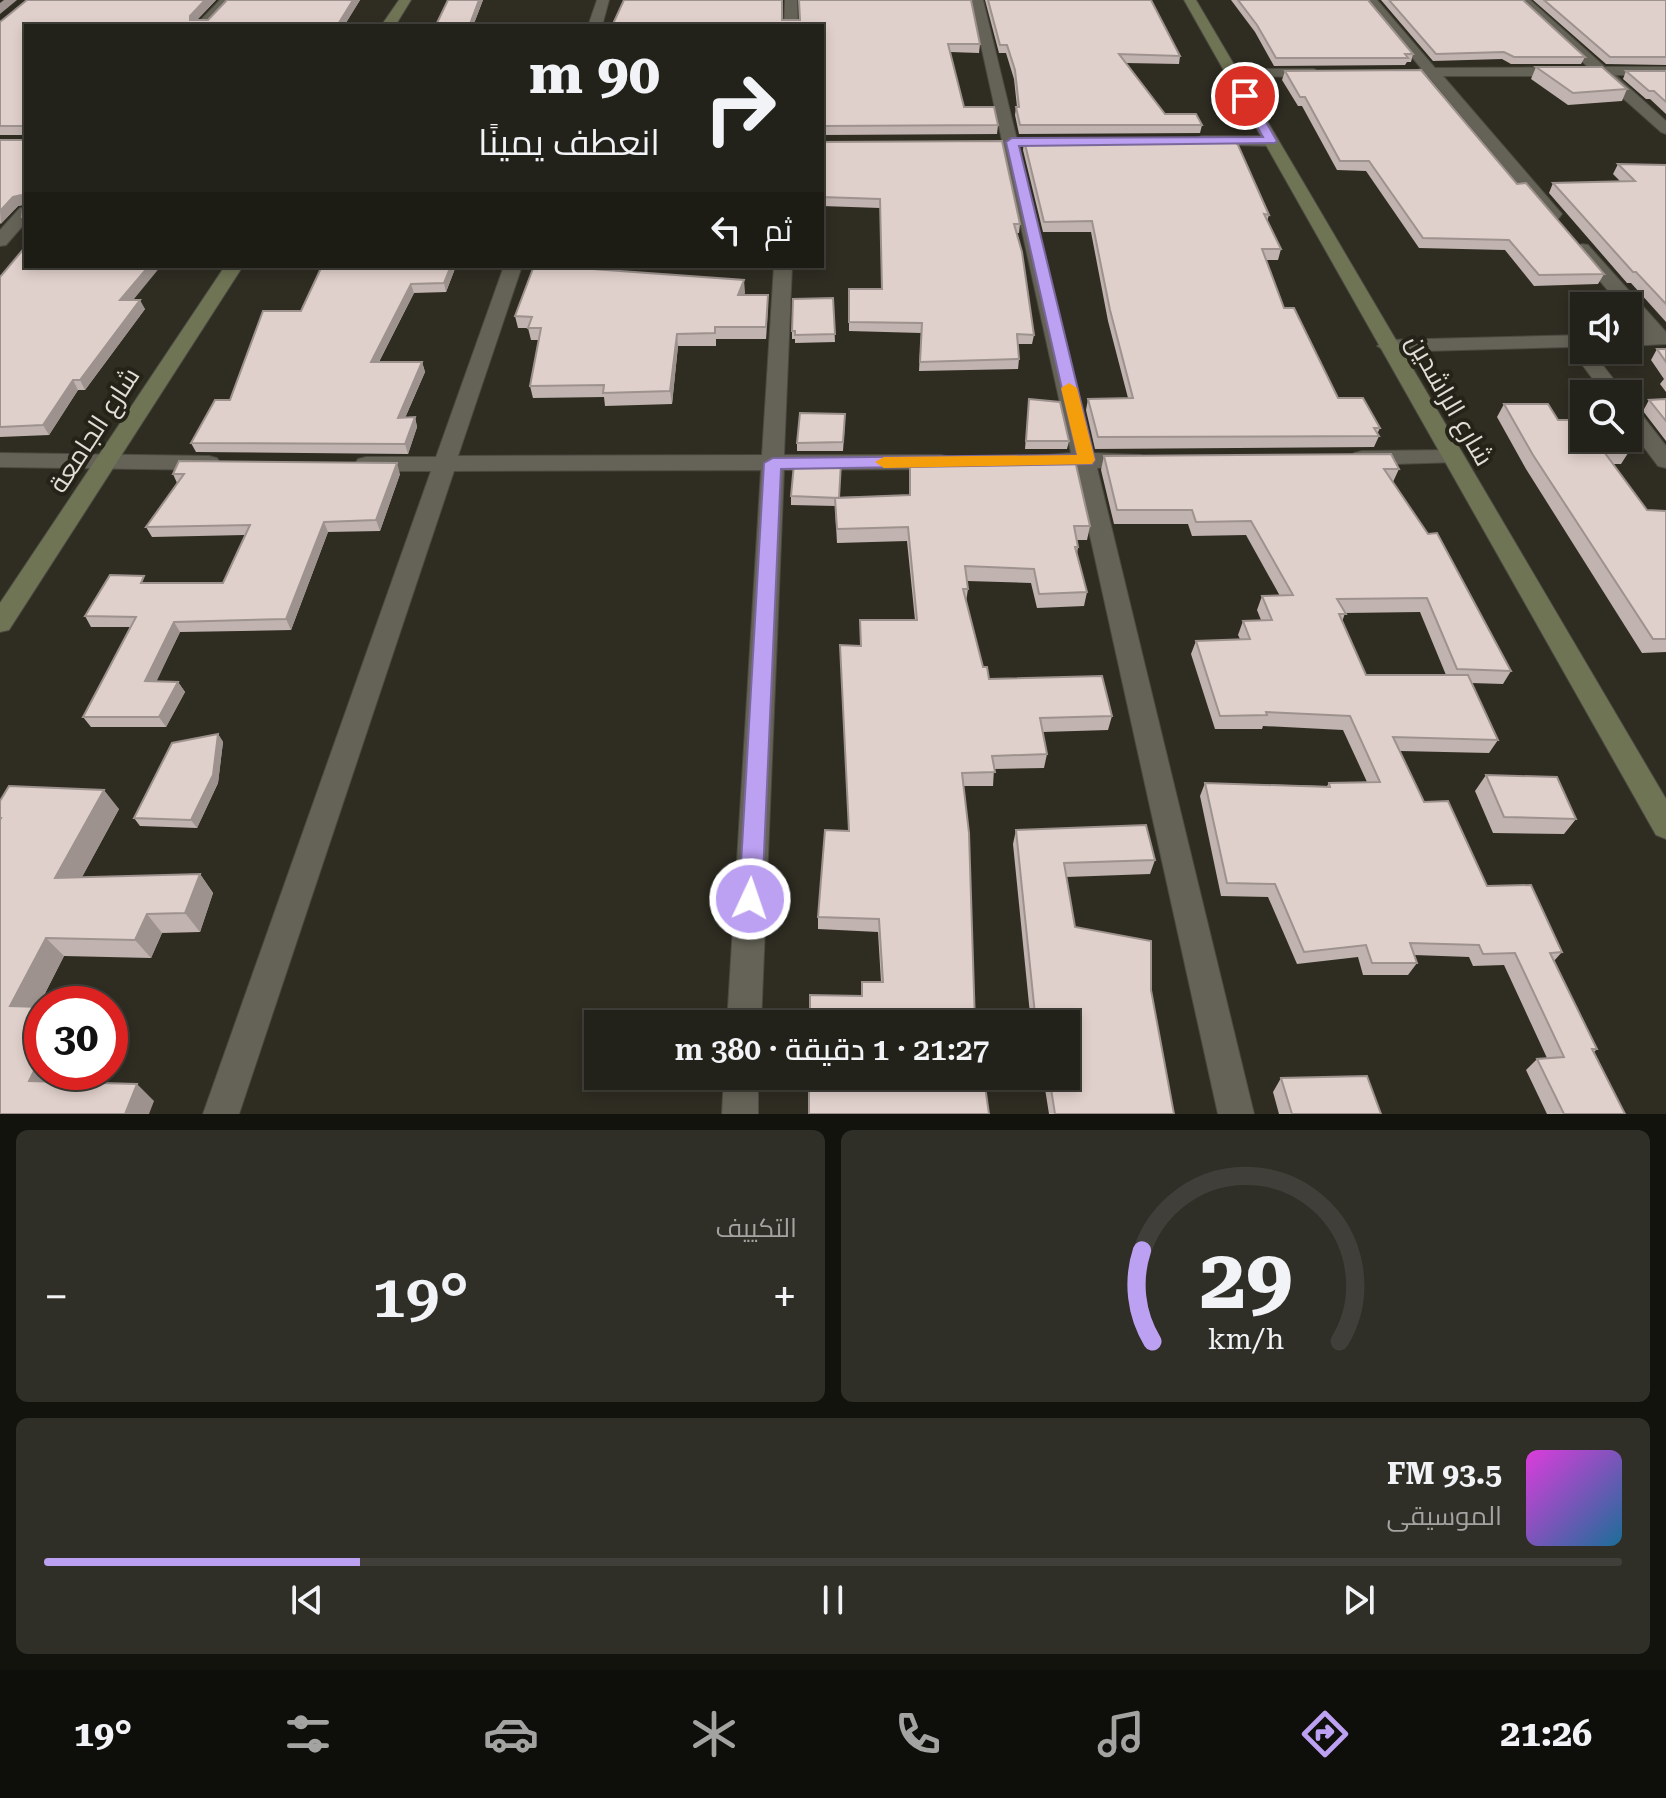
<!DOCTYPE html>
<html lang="ar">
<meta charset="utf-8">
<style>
:root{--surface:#23221a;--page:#2f2f27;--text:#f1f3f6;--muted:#a3a4a2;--line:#403f39;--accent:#bca0f2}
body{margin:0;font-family:"Roboto Serif",Cairo,serif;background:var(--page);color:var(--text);direction:rtl;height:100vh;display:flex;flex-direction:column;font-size:30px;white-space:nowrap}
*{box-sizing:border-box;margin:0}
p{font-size:26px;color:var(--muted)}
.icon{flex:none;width:44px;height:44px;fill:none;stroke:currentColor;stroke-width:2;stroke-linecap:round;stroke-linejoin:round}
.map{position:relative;height:1114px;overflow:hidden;direction:ltr}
.details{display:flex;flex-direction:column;gap:16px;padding:16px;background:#13130e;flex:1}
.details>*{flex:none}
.banner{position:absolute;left:24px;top:24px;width:800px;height:244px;border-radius:0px;box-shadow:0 4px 12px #0003,0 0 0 2px var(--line);direction:rtl;background:#23221a;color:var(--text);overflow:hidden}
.fabs{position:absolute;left:1570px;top:292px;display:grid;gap:16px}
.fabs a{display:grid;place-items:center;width:72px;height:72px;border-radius:0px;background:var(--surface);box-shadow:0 4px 12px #0003,0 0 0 2px var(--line);font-size:40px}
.speed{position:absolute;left:24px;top:986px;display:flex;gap:16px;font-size:40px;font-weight:700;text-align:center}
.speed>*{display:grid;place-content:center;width:104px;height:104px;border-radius:50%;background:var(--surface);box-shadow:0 4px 12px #0003,0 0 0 2px var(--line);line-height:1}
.speed .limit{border:12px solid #d22;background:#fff;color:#111}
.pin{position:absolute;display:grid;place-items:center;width:68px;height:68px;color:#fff;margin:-34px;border:4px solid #fff;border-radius:50%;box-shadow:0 2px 8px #0007}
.me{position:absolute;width:88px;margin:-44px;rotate:3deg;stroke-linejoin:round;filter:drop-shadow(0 0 6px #0008)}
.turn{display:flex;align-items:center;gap:28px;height:168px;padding:0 32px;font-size:36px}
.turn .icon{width:104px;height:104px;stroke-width:2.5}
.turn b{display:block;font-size:56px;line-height:68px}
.then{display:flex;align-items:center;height:76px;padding:0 32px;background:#0003;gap:16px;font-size:30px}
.big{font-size:60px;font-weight:600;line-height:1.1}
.details .tile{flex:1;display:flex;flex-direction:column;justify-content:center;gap:12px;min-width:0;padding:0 28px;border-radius:12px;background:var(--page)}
.details .dial{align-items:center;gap:0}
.dial svg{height:208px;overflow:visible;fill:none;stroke:var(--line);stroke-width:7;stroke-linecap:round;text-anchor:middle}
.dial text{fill:var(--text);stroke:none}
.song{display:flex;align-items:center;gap:24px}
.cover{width:96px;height:96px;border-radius:12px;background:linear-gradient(135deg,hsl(300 70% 55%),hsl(200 70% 35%))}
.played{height:8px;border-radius:4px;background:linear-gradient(90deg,var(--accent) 20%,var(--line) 20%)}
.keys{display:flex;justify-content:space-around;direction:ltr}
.heat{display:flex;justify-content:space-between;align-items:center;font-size:44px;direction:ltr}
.details .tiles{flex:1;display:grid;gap:16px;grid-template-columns:1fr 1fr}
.tile:last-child{grid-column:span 2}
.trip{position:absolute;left:584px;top:1010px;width:496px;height:80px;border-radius:0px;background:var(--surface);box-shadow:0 4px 12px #0003,0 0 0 2px var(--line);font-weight:600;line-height:80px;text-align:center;direction:rtl}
.tabs{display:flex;height:128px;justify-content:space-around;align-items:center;background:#0e0e0a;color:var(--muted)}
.tabs .icon{width:56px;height:56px}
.tabs .selected{color:var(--accent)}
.tabs b{font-size:36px;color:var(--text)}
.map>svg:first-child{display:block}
</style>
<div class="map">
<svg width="1666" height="1114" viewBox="0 0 1666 1114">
<rect width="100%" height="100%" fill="#2f2d22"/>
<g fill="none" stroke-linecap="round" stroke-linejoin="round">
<defs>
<path id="street" d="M220 0H233L209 26H195Z
M597 0H609L602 26H588Z
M785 0H797L798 26H784Z
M971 0H983L1093 453 1141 455 1144 460 1141 465 1097 468 1254 1114H1218L1075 468 1034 466 1031 461 1034 456 1071 453Z
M1364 0H1377L1435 68 1588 67 1516 0H1530L1605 67H1666V75H1615L1666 121V134L1661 132 1598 76H1443L1562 214 1559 218H1547L1428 76 1418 75 1416 72 1421 68Z
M1232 69H1314L1321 73 1314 77 1227 76V70Z
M1201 136H1271L1279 141 1271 146 1195 144 1193 141Z
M26 207V222L6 245 0 246V230L20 208Z
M1582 244 1588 245 1666 332V344L1628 346V334L1644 333 1628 315V306H1621L1573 249Z
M504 266H522L458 456 762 455 774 266H792L784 455H941L949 457 952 462 949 467 941 469 784 470 761 1024H727L761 470 454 471 239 1114H203L431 471H366L358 469 355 464 358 459 366 457H436Z
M1584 335V350H1591L1625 394H1604L1569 347 1387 352 1377 346 1387 340Z
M1628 404 1635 406 1666 446V468L1658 466 1628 426Z
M1451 450 1459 452 1462 457 1459 462 1362 465 1354 463 1351 458 1354 453 1362 451Z
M0 453 209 456 217 458 220 463 217 468 209 470 0 467Z
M724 1076H758V1114H722Z"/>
<path id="secondary" d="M399 0H411L395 26H381Z
M1184 0H1196L1666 799V839L1656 835Z
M225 266H243L9 630 0 632V603Z"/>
</defs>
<use href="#street" stroke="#4b4940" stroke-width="2"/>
<use href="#secondary" stroke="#4b4940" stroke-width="2"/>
<use href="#street" fill="#656357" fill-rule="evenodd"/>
<use href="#secondary" fill="#6f7455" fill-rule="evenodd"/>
</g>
<path fill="#c1b3af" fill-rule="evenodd" d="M216 0 197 20H208L227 0H360L344 26H26V225L22 217 23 205 18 206 0 224V140H24V135H0V22Z
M448 0H483L473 26H436Z
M985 0H1151L1180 56 1179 64 1126 63 1165 114 1202 125 1200 133 1019 134 1015 115 1016 107H1017L1014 79 1006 53H999Z
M1231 0H1368L1413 54 1411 62H1407L1405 65 1274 66 1255 32Z
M1381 0H1523L1585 57 1581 64H1511L1502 59 1433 61Z
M1533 0H1666V65L1606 64Z
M782 20 980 44 979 53 950 52 964 107 998 125 997 134 822 135V26Z
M1536 67 1627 89 1622 101 1568 105 1531 79Z
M1285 71 1517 184 1604 274 1598 284 1534 286 1505 250 1419 248 1366 171 1337 170 1302 106H1298L1282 80Z
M1626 71H1666V114L1650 99H1646L1623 79Z
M1024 140 1269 215 1267 221 1281 249 1278 260H1266L1284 308 1338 398 1380 428 1377 434 1379 436 1374 447 1095 449 1086 410 1088 399 1128 398 1108 321 1091 232H1043L1023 150Z
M822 142 1020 224 1019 233H1017L1034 335 1032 344H1018L1019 359 1018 369 919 371 921 333 849 331V289H882L880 208 822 206 823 186H822Z
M1618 164 1666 165V322L1631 283H1627L1549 193 1553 183 1620 181 1613 174Z
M456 266 446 292 414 293 379 362H422L425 372 405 418 415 417 417 427 408 454 196 452 191 443 230 400 301 311Z
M0 277 133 300 145 309 85 390H78L49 435 0 437Z
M745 292 744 295H768L766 339H716V346H678L672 404 605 406 604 397 533 398 530 386 539 340H531L528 328H518L515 316Z
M833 298 835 342 795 343V339H792V331Z
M1657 349H1666V392L1660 384 1664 379 1651 360Z
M1029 399 1069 441 1067 449H1025Z
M1666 399V441L1643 411 1649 400Z
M1504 404 1558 420 1630 450 1621 464H1613L1647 510 1666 511V652L1642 653 1526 469 1497 417Z
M845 422 843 451H797V443Z
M1104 456 1399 469 1393 482 1511 671 1503 684 1471 683 1498 740 1489 753 1400 751 1424 802 1487 886 1562 952 1554 961 1597 1049 1594 1052 1625 1114H1547L1526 1070 1537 1059 1547 1058 1504 965 1473 966 1469 957 1414 955 1417 963 1408 975H1363L1358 957 1297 964 1268 897 1221 896 1200 796 1205 783 1327 786 1329 783 1367 782 1343 730 1263 726 1262 729H1215L1191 654 1196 641 1240 639 1238 635 1243 621 1261 620 1257 610 1262 596H1280L1246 535 1192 536 1188 524H1114L1101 470ZM1420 612 1446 675H1366L1342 622 1345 613Z
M910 458 1090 526 1087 540H1077L1078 547 1077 554 1087 592 1084 606 1037 608 1031 583 967 581 968 589 966 602 983 667 989 679 1112 716 1108 730 1043 732 1047 754 1044 768 994 769 993 786H963L975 1024 861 996 862 982H881L878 932 818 929V917L849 831 840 645 860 646V620H915L907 541 837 543 835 506 791 505V496L839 497 909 495Z
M173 474H400L380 531 328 532 291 630 180 632 156 681 178 682 185 692 166 727H91L83 717 130 627H91L85 616 148 583H223L245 535 152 537 146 527 177 483Z
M218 734 223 742 218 783 197 828 140 826 134 818Z
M1486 775 1576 819 1564 834 1493 833 1475 791Z
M0 801 119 809 82 877 200 874 213 893 200 932 162 933 151 958 64 956 38 1007 61 1072 56 1082 154 1101 0 1114Z
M1016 830 1155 860 1150 874 1066 877 1075 927 1151 990 1174 1114H1049L1043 1076H1066V1024H1031L1013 844Z
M1281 1078 1381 1114H1279L1273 1092Z"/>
<path fill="#9d928e" d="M4 0H17L0 14V3Z
M205 0H216L193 24 190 20V16Z
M353 0H360L344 26H337Z
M479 0H483L473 26H470Z
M21 195 26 204 18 206 1 224 0 211 13 197Z
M149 266H161L125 310 120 300Z
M451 266H456L446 292 444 283Z
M744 280 745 292 739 307 738 295Z
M411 284 414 293 374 371 371 362Z
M768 295V307L766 339V327Z
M140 300 145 309 85 390 80 380Z
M677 334 678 346 672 404 670 391Z
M422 362 425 372 401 427 398 418Z
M73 380 78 390 49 435 43 425Z
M415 417 417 427 408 454 405 444Z
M397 463 400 474 380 531 376 520Z
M324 522 328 532 291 630 286 619Z
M174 622 180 632 152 691 145 681Z
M178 682 185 692 166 727 159 717Z
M218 734 223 742 218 783 197 828 191 820Z
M104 790 119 809 71 897 55 878Z
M200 874 213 893 200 932 185 913Z
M147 914 162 933 151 958 135 940Z
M46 938 64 956 30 1023 10 1006Z
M42 1055V1072H61L49 1098 29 1081Z
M137 1084 154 1101 149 1114H125Z"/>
<path fill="#e0d0cb" stroke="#9d928e" stroke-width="2" d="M27 0H205L190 16V20H208L227 0H353L337 26H26V217H22L24 198 21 195 13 197 0 211V140H24V126H0V22Z
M448 0H479L470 24 436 25Z
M624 0H782V20H800L799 0H971L980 44H948L964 107H994L998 125 822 126V26H612Z
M988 0H1151L1180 56 1119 54 1165 114H1196L1202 125H1020L1016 107H1019L1015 70 1007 45H1000Z
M1238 0H1368L1413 54H1405L1408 58H1276L1257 25Z
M1389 0H1523L1585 57H1514L1504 52 1436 54Z
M1544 0H1666V57H1610Z
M1536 67H1602L1627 89 1573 93Z
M1421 70 1517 184 1526 183 1604 274 1539 275 1509 240 1423 238 1369 161H1340L1305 97H1300L1285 71Z
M1626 71H1666V102L1654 91H1649Z
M1232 139 1238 145 1269 215 1264 214 1281 249H1262L1284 308H1294L1338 398H1363L1380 428H1374L1379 436 1098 437 1088 399 1133 398 1110 310 1092 221 1044 222 1024 140Z
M1002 141 1020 224H1014L1022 252 1034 335 1017 334 1019 359 920 362 922 323 849 322V289H882L880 199 822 197 824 178H822V142Z
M1618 164 1666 165V304L1636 272H1633L1553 183 1635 181Z
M26 246V266H149L120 300H140L80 380H73L43 425 0 427V277Z
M322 266H451L444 283 411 284 371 362H422L398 418 415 417 405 444 191 443 215 400H230L263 311H301Z
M534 266H551L744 280 738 295H768L766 327H715V333L677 334 670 391 603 393 604 385 530 386 541 328H528L532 317 515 316Z
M833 298 835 334 795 335V331H792L793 299Z
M1657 349H1666V362Z
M1029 399 1060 402 1069 441H1026Z
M1666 399V421L1649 400Z
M1504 404H1548L1558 420H1584V438H1621L1630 450 1602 449 1647 510 1666 511V639H1653L1533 455Z
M800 413 845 414 843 442 797 443Z
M1391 454 1399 469H1384L1428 534 1437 533 1511 671 1457 669 1427 598 1337 599 1346 614H1339L1366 675H1468L1498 740 1393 737 1424 802 1448 801 1487 886 1531 885 1562 952 1550 953 1597 1049H1592L1625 1114H1564L1537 1059 1564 1057 1515 953 1483 954 1479 945 1410 943 1417 963H1372L1366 945 1304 952 1275 884 1227 883 1205 783 1330 787 1329 783 1380 782 1350 716 1266 712 1267 715 1220 716 1196 641 1250 639 1243 621 1272 620 1262 596 1293 595 1251 521 1196 522 1192 510H1117L1104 456Z
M1074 456 1090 526H1074L1078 547H1075L1087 592 1039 594 1034 569 965 566 968 589H963L983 667H987L989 679 1102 676 1112 716 1040 718 1047 754 992 756 995 772 962 773 969 833 975 1024H810V995L862 996V982H883L879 919 818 917 825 830 849 831 840 645 861 646 860 620H917L908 527 837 529 835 498 910 495V458Z
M179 461 397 463 376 520 324 522 286 619 174 622 145 681 178 682 159 717H83L136 617 85 616 110 575 144 576 141 583H223L250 525 146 527 184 474H173Z
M841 463 839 498 791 496 794 464Z
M218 734 213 775 191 820 134 818 172 743Z
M1486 775 1557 777 1576 819 1504 817Z
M9 786 104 790 55 878 200 874 185 913 147 914 135 940 46 938 10 1006 42 1007V1055L29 1081 137 1084 125 1114H0V820L1 818H0V801Z
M1146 825 1155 860 1064 863 1075 927 1151 941V990L1174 1114H1055L1049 1076H1066V1024H1036L1016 830Z
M809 1076H977V1080L984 1079 989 1114H809Z
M1367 1076 1381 1114H1292L1281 1078Z"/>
<path fill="#bca0f2" stroke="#7a689d" stroke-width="2" d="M1241 93 1251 96 1277 141 1275 143 1019 146 1095 460 1092 464 781 469 762 899 759 907 750 910 742 907 739 899 764 463 773 458 1077 455 1006 142 1012 138 1263 137 1240 96Z"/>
<path fill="#f59e0b" d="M1069 383 1077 388 1095 460 1092 464 884 468 875 462 884 457 1077 455 1061 388Z"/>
<g text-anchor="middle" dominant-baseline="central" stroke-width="8" stroke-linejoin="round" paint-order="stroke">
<g font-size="26" fill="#e0ded7" stroke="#252318">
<text transform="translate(1450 400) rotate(60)">شارع الراشدين</text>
<text transform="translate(94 430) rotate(-57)">شارع الجامعة</text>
</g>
</g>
</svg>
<div class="fabs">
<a><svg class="icon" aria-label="sound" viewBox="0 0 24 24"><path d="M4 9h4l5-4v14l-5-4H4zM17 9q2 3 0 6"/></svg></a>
<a><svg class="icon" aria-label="search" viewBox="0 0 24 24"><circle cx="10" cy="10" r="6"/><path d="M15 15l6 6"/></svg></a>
</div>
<div class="speed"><div class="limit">30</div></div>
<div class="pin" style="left:1245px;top:96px;background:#d93025"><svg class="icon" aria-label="arrive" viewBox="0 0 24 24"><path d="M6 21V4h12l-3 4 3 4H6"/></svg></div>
<svg class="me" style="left:750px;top:899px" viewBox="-20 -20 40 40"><circle r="17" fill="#bca0f2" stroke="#fff" stroke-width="3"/><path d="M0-11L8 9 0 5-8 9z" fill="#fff"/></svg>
<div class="trip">21:27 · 1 دقيقة · 380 m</div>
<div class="banner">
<div class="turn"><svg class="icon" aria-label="right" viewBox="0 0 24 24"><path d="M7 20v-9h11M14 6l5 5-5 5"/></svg><div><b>90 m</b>انعطف يمينًا</div></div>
<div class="then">ثم<svg class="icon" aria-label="left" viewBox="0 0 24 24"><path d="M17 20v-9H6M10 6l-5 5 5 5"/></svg></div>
</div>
</div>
<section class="details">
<div class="tiles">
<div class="tile dial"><svg viewBox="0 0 100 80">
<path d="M14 69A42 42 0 1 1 86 69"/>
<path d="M14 69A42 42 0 0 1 10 34" stroke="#bca0f2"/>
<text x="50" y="56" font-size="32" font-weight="700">29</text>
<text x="50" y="72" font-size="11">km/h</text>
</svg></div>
<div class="tile"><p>التكييف</p>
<div class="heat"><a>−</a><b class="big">19°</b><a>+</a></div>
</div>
<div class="tile">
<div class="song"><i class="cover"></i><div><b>93.5 FM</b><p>الموسيقى</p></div></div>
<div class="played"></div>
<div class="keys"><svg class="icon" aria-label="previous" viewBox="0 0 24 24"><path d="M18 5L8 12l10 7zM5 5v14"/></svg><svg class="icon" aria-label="pause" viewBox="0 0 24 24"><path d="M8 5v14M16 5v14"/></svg><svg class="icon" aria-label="next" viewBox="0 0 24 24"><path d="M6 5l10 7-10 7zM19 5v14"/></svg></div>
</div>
</div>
</section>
<nav class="tabs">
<b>21:26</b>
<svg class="icon selected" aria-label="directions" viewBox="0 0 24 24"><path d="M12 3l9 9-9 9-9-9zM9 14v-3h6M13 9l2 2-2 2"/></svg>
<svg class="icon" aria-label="music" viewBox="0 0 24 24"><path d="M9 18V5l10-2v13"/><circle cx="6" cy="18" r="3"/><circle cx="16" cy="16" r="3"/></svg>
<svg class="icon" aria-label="phone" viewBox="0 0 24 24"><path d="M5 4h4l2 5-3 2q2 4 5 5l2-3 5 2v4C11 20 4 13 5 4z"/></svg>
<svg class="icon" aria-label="climate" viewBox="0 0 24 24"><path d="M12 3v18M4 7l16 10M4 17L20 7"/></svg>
<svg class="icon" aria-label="car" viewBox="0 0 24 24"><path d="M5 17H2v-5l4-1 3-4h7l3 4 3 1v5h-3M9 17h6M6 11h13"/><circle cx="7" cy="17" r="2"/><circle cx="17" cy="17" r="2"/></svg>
<svg class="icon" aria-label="filters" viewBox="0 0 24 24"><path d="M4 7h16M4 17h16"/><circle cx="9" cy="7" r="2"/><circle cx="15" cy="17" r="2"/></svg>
<b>19°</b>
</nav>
